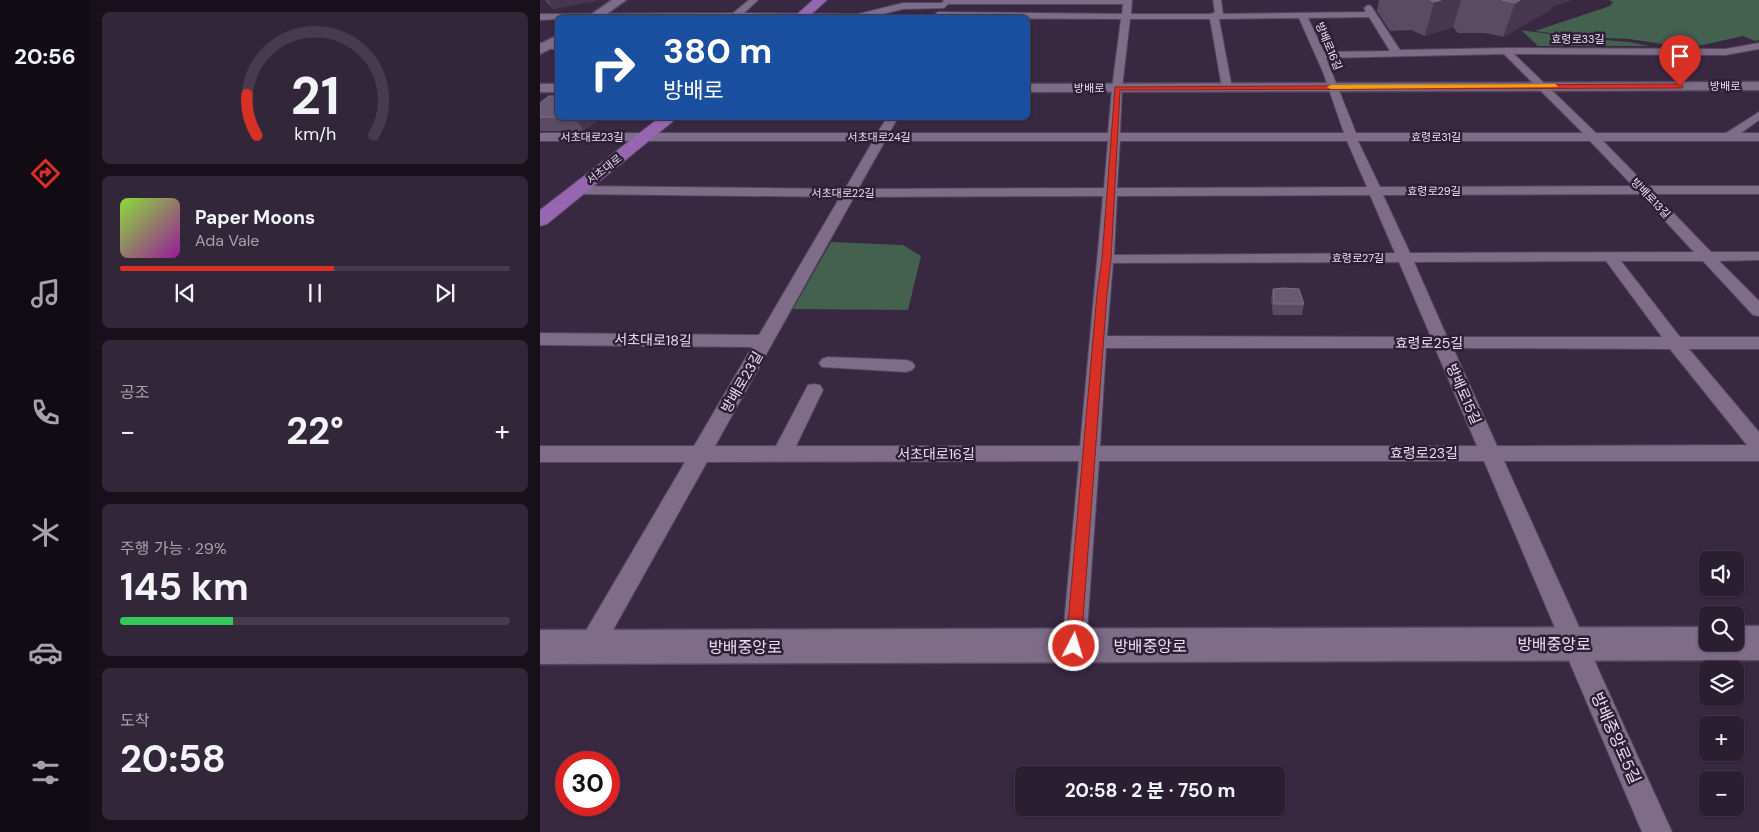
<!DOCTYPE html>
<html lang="ko">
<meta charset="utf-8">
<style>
:root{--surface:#2a1e31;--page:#322739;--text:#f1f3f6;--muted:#a5a2ab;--line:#463c4d;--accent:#d93025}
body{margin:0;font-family:"DM Sans","Noto Sans KR",sans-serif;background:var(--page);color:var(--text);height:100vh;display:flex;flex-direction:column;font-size:19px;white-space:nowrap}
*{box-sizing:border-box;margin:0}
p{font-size:16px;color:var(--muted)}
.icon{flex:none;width:28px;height:28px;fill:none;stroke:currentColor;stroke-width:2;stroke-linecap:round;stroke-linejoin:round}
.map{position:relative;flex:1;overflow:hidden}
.drawer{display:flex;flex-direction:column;gap:12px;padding:12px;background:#17101b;width:450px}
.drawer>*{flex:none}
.hud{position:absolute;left:15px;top:15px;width:475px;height:105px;border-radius:8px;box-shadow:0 1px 4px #0004,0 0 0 1px var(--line);background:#1a4fa0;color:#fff;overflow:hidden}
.controls{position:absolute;left:1159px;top:551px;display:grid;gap:10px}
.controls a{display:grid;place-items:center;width:45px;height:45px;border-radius:8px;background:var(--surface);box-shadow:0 1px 4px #0004,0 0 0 1px var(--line);font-size:25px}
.speed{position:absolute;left:15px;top:751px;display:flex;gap:10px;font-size:25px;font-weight:700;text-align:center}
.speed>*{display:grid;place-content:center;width:65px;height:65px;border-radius:50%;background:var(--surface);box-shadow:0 1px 4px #0004,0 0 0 1px var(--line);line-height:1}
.speed .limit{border:8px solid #d22;background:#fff;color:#111}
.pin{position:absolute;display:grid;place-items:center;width:42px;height:42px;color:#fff;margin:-51px -21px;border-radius:50% 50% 50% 0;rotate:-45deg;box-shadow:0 0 5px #0007}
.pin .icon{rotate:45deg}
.me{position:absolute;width:55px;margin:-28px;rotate:5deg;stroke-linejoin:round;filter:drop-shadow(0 0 4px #0008)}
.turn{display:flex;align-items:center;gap:18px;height:105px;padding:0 25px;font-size:22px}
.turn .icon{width:65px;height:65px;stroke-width:2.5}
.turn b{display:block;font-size:35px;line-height:42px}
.big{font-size:38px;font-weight:700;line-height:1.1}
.drawer .tile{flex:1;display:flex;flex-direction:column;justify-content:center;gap:8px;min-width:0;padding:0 18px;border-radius:8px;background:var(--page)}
.drawer .dial{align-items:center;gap:0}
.dial svg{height:130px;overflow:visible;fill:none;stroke:var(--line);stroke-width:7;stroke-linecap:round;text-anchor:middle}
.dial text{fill:var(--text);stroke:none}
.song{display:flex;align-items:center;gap:15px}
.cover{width:60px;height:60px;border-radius:8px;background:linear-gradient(135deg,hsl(90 70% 55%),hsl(300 70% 35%))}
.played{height:5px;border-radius:2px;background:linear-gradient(90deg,var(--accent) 55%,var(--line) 55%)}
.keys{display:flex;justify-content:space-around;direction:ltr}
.heat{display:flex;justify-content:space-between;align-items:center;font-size:28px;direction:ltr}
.charge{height:8px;border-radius:4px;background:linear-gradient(90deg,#34c759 29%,var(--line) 0)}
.trip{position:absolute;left:475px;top:766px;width:270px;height:50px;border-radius:8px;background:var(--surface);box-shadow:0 1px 4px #0004,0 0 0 1px var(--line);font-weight:700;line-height:50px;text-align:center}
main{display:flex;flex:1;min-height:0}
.menu{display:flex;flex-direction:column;width:90px;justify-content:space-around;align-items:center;background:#110c14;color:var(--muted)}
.menu .icon{width:35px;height:35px}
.menu .selected{color:var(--accent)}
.menu b{font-size:22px;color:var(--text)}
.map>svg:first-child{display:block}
</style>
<main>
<nav class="menu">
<b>20:56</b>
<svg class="icon selected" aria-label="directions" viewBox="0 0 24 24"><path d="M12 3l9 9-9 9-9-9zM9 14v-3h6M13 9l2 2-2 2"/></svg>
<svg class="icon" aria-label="music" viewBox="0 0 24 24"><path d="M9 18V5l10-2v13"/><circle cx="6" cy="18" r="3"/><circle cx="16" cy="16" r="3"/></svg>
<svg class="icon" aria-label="phone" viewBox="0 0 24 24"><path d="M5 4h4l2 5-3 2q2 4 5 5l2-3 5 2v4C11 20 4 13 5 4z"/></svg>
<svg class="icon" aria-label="climate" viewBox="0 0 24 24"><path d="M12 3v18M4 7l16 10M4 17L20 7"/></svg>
<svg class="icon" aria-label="car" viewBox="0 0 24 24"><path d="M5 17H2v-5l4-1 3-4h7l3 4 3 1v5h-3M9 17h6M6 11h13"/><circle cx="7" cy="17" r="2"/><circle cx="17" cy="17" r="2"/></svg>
<svg class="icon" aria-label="filters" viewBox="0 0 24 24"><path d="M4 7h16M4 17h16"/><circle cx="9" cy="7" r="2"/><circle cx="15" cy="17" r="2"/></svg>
</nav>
<section class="drawer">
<div class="tile dial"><svg viewBox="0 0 100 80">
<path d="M14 69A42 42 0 1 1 86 69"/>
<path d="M14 69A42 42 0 0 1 8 44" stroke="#d93025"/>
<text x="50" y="56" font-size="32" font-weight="700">21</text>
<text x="50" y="72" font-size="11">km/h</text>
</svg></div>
<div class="tile">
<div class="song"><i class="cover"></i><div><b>Paper Moons</b><p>Ada Vale</p></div></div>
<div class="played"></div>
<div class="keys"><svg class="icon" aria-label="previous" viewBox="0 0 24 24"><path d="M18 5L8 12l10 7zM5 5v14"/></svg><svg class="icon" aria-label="pause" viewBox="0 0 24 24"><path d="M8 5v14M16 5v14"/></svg><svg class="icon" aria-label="next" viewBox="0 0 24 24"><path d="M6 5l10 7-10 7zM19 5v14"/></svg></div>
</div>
<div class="tile"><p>공조</p>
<div class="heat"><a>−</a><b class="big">22°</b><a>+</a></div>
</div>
<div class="tile"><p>주행 가능 · 29%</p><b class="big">145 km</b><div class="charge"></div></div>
<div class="tile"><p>도착</p><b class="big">20:58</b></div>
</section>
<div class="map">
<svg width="1219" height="832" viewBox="0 0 1219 832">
<rect width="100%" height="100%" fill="#382841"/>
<path fill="#44604f" d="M1069 0H1219V40L1215 41 1203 36 1149 48 1089 39 1042 37 995 31 1070 6 1073 2Z
M981 30 1040 38 1089 42 1109 46H998Z
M291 242 363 245 381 256 368 310 253 309Z"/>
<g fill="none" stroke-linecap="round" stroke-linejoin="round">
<defs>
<path id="street" d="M209 0H218L204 13 318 14 363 3H402L404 0H592L591 14H671L675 12 673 0H681L683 14 826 12 824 8 828 5 831 6 860 50 966 48 1185 49 1219 43V49L1185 55 974 54 1056 133H1186L1219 112V120L1201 133H1219V141H1063L1107 186H1219V194H1115L1171 252H1219V260L1179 261 1219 301V316L1213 315 1163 261H1081L1140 337H1219V349H1149L1219 432V461H964L1132 832H1102L944 461H559L546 646 543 654 534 658 525 654 522 646 539 461 167 462 59 655 50 659 41 655 38 647 41 639 145 462H0V446H154L212 347 0 345V333L219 335 300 197 37 194 30 190 37 186 305 189 333 141H0V133H337L347 118H358L349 133H568L572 88 581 19 398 18 394 15 398 12 582 14 583 4H408L404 8 363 9 327 18H18V19L0 20V14L193 13ZM829 17 850 51 784 52 768 18ZM759 18 783 72 804 133H580L582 88 590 19H670L682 88 687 91 692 88 679 19ZM964 54 1043 133H816L786 58ZM345 141H568L564 188 318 189ZM580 141H807L827 187 577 188ZM818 141H1050L1093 186 840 187ZM1100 194 1154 252 870 253 843 195ZM830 195 855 253 574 255 577 196ZM563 196 540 446H256L283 390 280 385 274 384 268 385 236 446H175L314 197ZM1066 261 1122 337H907L874 262ZM859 262 891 337 567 336 573 263ZM566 348H895L937 446H560ZM913 348 1130 349 1207 445 957 446Z
M0 43H18V49H0Z
M288 357 366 360 372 362 375 366 372 370 366 372 282 367 279 363 282 359Z"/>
<path id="secondary" d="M72 0H86L61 18H46Z
M18 35V45L0 54V44Z
M1219 82V90L488 92V84Z
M0 84H18V92H0Z
M1195 626H1219V660L0 664V630L1168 627V642H1195Z"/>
<path id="primary" d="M273 0H287L267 18H253Z
M119 118H137L7 224 0 226V210Z"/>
</defs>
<use href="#street" stroke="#54465b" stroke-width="2"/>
<use href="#secondary" stroke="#54465b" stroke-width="3"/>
<use href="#primary" stroke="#54465b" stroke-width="2"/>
<use href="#street" fill="#7e6c88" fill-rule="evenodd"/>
<use href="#secondary" fill="#7e6c88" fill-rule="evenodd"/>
<use href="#primary" fill="#9667b0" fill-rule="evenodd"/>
</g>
<path fill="#5a4a64" d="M5 0H57L56 1 13 9Z
M839 0H1032L1011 7 1010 10 963 37 946 33H918L913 27 885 36 871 30 850 31 837 11Z
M18 96V118H60L44 131H0V103Z
M733 289 764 304 762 315H733L731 299Z"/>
<path fill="#46364f" d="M8 0H57L56 1 13 9Z
M901 0H921L913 27 885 36 894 2Z
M980 0H1032L1011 7 1010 10 963 37 975 3Z
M35 118H60L44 131Z"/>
<path fill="#695a73" stroke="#7e6f86" d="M890 0H901L894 2Z
M962 0H980L975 3Z
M9 96H18V117H0V103Z
M744 288 759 289 764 304H734L733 289Z"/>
<path fill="#d93025" stroke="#8d1f18" d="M1140 84 1143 86 1142 88 580 90 571 259 567 294 541 646 539 651 534 653 528 651 526 646 557 294 562 259 575 87Z"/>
<path fill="#f59e0b" d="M1015 84 1018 86 1017 87 791 89 787 87 791 85Z"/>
<g text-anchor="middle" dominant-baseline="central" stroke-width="5" stroke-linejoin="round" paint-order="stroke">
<g font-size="11" fill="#eae0f0" stroke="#2e1f36">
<text x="1038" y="39">효령로33길</text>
<text transform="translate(789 46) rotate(67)">방배로16길</text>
<text x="1185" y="86">방배로</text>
<text x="549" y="88">방배로</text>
<text x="52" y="137">서초대로23길</text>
<text x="339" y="137">서초대로24길</text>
<text x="896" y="137">효령로31길</text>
<text transform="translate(64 169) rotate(-38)">서초대로</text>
<text x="894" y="191">효령로29길</text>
<text x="303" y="193">서초대로22길</text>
<text transform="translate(1111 198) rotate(46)">방배로13길</text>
<text x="818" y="258">효령로27길</text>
</g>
<g font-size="14" fill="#eae0f0" stroke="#2e1f36">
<text transform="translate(113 340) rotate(1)">서초대로18길</text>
<text x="889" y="343">효령로25길</text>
<text transform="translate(202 382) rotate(-60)">방배로23길</text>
<text transform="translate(924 394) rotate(66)">방배로15길</text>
<text x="884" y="453">효령로23길</text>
<text x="396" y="454">서초대로16길</text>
</g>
<g font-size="16" fill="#eae0f0" stroke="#2e1f36">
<text x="1014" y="644">방배중앙로</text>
<text x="610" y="646">방배중앙로</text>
<text x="205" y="647">방배중앙로</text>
<text transform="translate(1076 738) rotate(66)">방배중앙로5길</text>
</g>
</g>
</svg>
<div class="controls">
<a><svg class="icon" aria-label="sound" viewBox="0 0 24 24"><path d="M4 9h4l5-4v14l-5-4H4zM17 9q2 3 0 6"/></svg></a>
<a><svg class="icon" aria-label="search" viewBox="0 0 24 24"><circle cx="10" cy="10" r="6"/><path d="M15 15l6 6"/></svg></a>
<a><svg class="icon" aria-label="layers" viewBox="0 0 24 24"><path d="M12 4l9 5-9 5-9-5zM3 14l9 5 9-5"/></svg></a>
<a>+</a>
<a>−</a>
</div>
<div class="speed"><div class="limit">30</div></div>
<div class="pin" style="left:1140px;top:86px;background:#d93025"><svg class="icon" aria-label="arrive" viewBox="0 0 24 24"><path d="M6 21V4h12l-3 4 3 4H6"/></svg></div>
<svg class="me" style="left:534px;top:646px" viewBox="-20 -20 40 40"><circle r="17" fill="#d93025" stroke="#fff" stroke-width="3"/><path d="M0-11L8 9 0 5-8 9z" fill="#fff"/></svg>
<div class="trip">20:58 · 2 분 · 750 m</div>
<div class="hud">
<div class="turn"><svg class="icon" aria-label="right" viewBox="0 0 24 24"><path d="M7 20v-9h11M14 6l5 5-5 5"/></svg><div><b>380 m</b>방배로</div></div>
</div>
</div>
</main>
